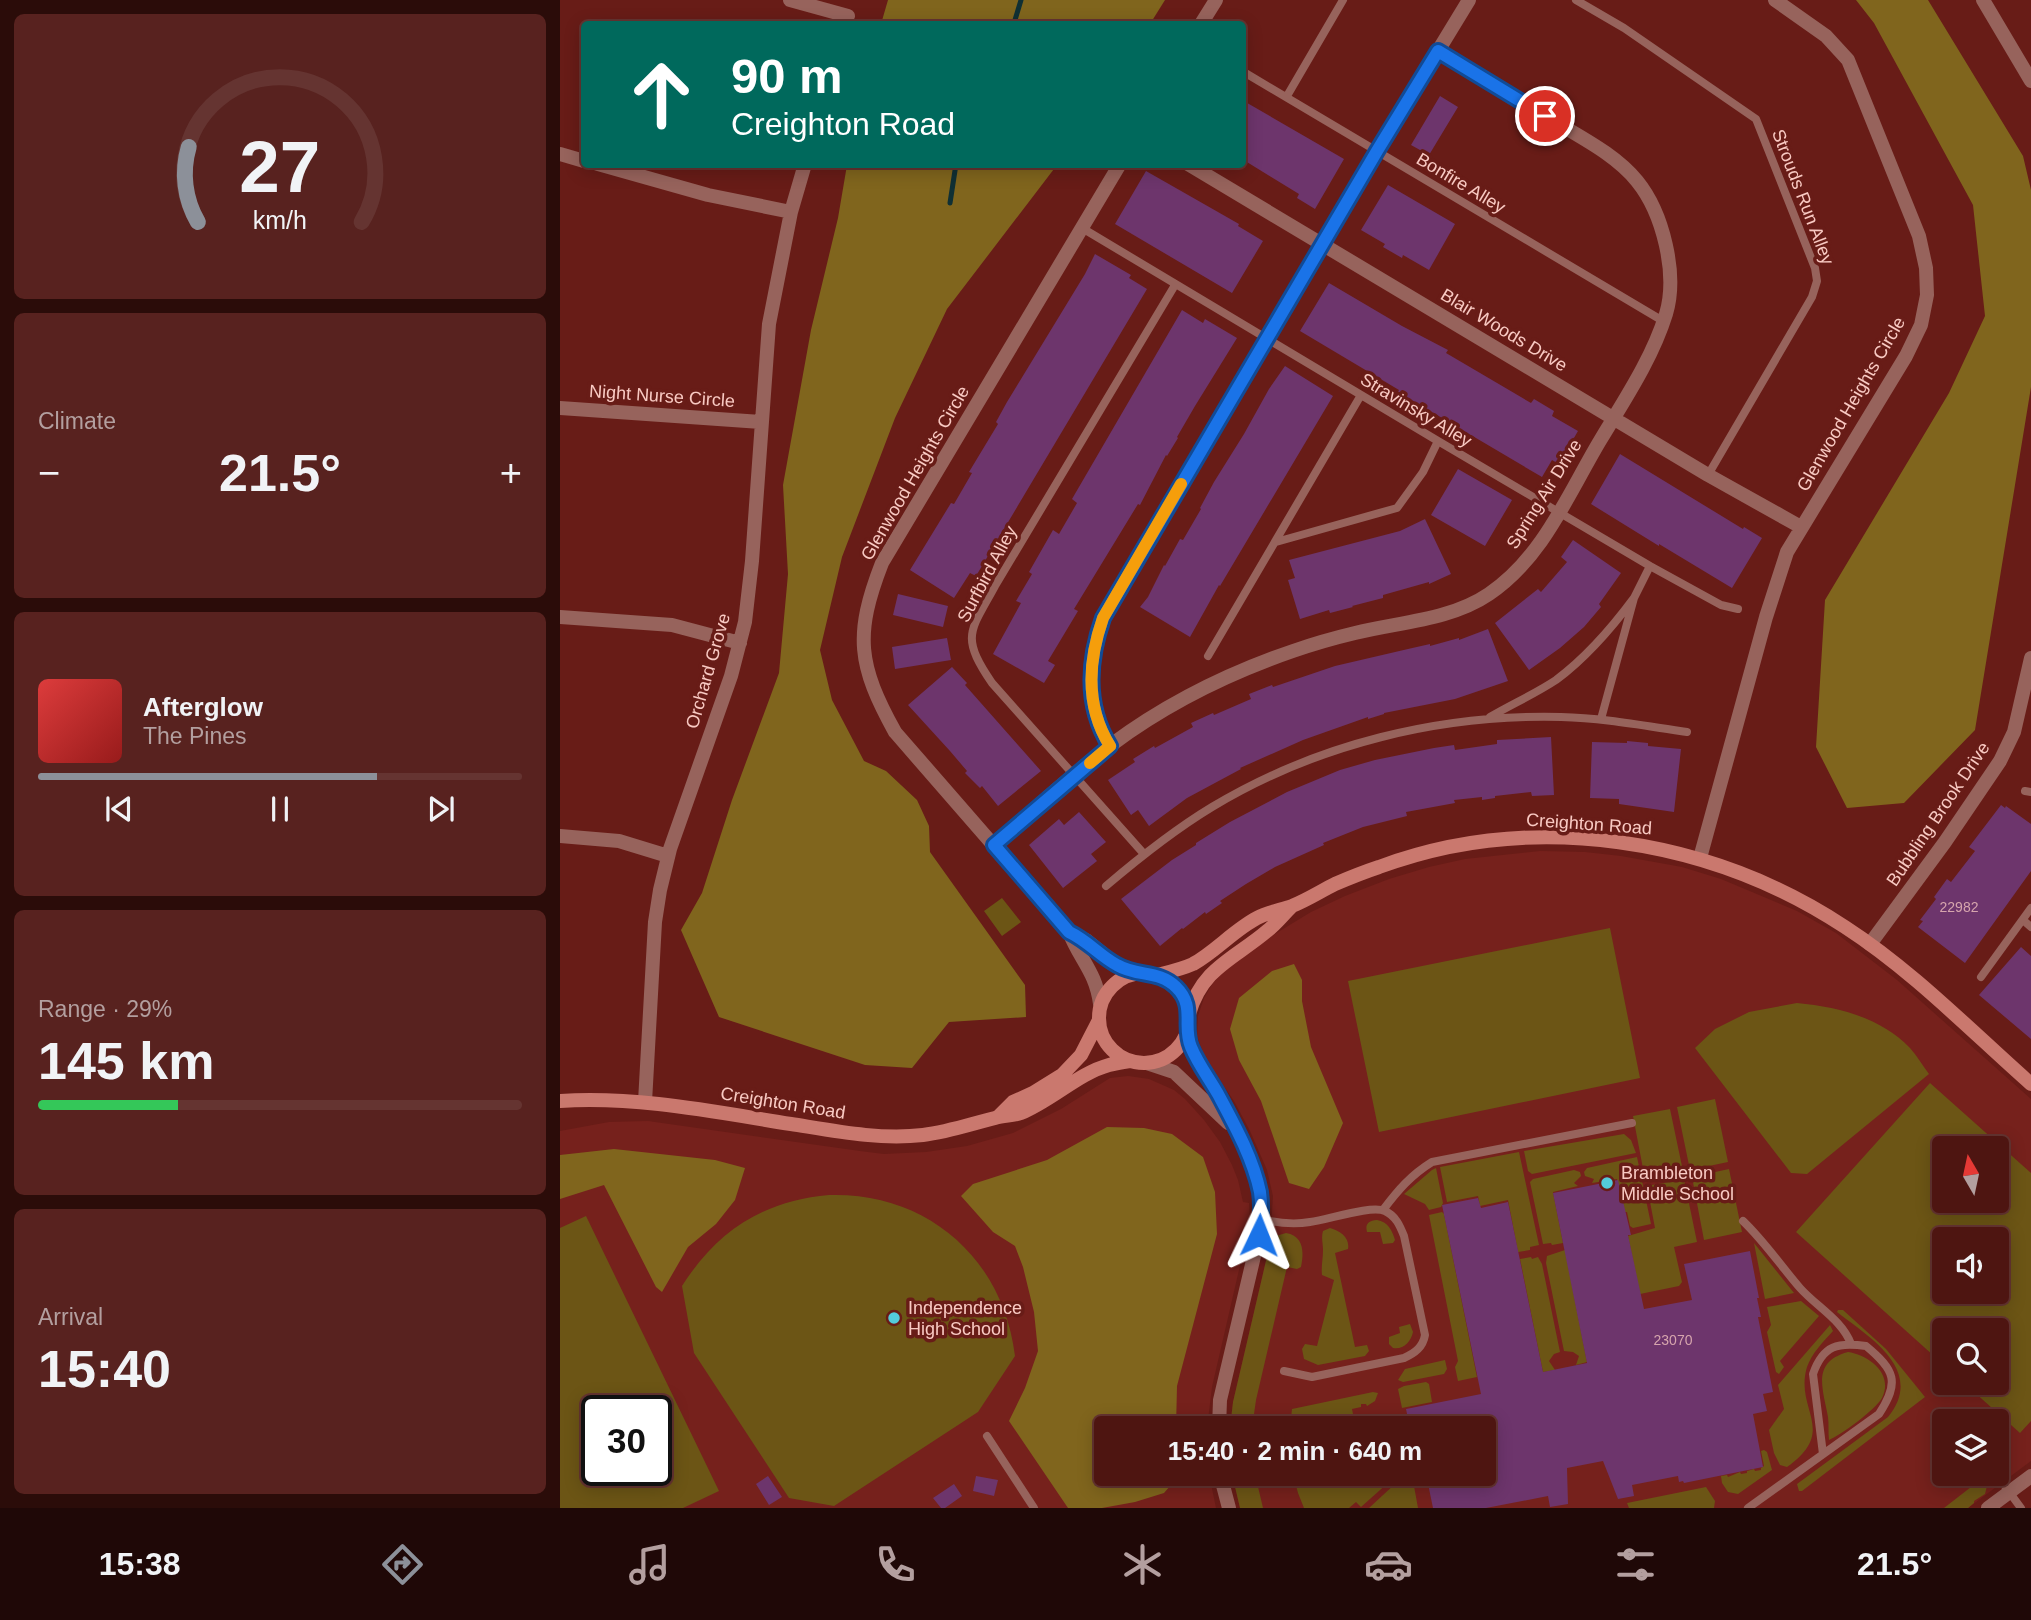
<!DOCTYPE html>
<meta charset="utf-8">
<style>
:root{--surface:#4e1511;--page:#58221f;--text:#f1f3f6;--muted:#b39f9f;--line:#653431;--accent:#8c9099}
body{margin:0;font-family:Arial,sans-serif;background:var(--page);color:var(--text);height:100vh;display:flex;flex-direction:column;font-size:26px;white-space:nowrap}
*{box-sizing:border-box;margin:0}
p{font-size:23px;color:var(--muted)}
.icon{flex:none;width:38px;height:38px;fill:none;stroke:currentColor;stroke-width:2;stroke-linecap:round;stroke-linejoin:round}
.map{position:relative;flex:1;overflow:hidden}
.side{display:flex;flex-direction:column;gap:14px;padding:14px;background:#2b0c09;width:560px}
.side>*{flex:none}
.banner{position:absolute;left:21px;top:21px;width:665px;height:147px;border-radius:7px;box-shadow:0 4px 18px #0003,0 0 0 2px var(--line);background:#00695c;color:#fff;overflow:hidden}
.needle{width:46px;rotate:351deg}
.tools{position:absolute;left:1372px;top:1136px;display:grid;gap:14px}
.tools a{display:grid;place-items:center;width:77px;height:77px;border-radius:7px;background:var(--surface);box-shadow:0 4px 18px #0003,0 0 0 2px var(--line);font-size:35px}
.speed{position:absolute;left:21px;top:1395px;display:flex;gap:14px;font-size:35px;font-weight:700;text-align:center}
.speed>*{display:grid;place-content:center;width:91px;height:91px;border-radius:50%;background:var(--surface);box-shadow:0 4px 18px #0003,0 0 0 2px var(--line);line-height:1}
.speed .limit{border:4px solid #111;border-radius:10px;background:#fff;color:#111}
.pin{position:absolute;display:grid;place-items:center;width:60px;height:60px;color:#fff;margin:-30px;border:4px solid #fff;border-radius:50%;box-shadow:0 2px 7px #0007}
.me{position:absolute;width:77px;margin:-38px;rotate:2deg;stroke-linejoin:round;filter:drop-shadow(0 0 5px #0008)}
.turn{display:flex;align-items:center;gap:24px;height:147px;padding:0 35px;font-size:32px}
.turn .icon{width:91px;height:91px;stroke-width:2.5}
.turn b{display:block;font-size:49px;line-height:60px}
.big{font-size:52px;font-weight:700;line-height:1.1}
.side .tile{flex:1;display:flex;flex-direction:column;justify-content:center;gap:10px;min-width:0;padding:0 24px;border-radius:10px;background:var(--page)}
.side .dial{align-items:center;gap:0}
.dial svg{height:182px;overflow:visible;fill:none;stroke:var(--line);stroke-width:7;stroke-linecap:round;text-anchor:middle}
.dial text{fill:var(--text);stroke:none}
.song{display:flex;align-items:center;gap:21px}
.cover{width:84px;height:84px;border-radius:10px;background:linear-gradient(135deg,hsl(0 70% 55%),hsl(0 70% 35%))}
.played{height:7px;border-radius:4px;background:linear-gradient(90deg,var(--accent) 70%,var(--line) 70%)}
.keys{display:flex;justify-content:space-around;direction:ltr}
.heat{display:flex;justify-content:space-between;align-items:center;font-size:38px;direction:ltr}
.charge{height:10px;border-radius:5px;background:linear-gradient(90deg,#34c759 29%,var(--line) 0)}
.trip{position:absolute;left:534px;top:1416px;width:402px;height:70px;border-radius:7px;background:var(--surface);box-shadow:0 4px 18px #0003,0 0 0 2px var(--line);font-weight:700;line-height:70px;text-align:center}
.dock{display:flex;height:112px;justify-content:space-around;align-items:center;background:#1f0807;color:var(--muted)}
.dock .icon{width:49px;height:49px}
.dock .selected{color:var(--accent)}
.dock b{font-size:32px;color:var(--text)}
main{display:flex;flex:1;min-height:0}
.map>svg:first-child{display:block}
</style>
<main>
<section class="side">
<div class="tile dial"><svg viewBox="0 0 100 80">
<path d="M14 69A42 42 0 1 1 86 69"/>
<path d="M14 69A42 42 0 0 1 10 36" stroke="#8c9099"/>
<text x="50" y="56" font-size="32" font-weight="700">27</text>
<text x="50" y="72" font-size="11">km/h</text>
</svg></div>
<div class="tile"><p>Climate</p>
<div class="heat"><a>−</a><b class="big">21.5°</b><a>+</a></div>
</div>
<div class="tile">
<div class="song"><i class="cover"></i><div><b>Afterglow</b><p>The Pines</p></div></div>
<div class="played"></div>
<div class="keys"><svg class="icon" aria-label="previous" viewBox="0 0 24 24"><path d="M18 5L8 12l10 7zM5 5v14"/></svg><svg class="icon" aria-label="pause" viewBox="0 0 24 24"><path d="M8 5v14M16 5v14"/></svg><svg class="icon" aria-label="next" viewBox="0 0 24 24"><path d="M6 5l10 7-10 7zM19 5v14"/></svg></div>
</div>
<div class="tile"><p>Range · 29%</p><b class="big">145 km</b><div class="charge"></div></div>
<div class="tile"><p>Arrival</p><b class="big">15:40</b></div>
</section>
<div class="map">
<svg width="1471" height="1508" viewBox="0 0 1471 1508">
<rect width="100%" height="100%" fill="#681c17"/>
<path fill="#76211c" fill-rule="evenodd" d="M980 851 1025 852 1061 856 1122 867 1161 879 1237 911 1276 933 1337 980 1471 1099V1461L1408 1508H680L672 1474H924V1428H670L673 1402 710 1243 713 1196 707 1170 690 1131 674 1101 645 1059 637 1036 638 1016 644 998 653 983 668 967 710 937 751 912 785 896 829 879 869 867 905 859ZM1384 1148H1437V1200H1384ZM1384 1239H1437V1292H1384ZM1384 1330H1437V1382H1384ZM1384 1421H1437V1474H1384Z
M568 1076 589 1079 614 1090 625 1099 644 1120 660 1142 672 1165 678 1180 683 1202 689 1203 690 1219 684 1248 652 1387 647 1428H546V1474H649L656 1508H0V1131L49 1122 88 1121 300 1151 324 1154 366 1152 407 1146 453 1133 501 1109 550 1078ZM37 1410H96V1470H37Z"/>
<path fill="#6c5515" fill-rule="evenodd" d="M442 898 461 922 442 936 424 911Z
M1050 928 1080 1078 819 1132 788 981Z
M1237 1003C1278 1007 1320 1017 1350 1048 1357 1056 1363 1066 1369 1074L1247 1174 1231 1173 1135 1048 1155 1029 1189 1012Z
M1370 1083 1471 1173V1421L1460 1433 1404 1383 1437 1382V1330H1384V1365L1236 1232ZM1384 1148H1437V1200H1384ZM1384 1239H1437V1292H1384Z
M1155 1099 1168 1162 1130 1170 1117 1107Z
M1110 1109 1123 1171 1085 1179 1073 1116Z
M1064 1134 1071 1140 1076 1153 972 1174 968 1171 964 1151Z
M959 1152 979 1245 970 1247V1250L958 1252 948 1200 920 1206 918 1196 887 1202 880 1167Z
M1077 1157 1091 1224 1073 1228 1070 1226 1067 1212H1064L1057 1179 1032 1183 1034 1179 1025 1176 1024 1172 1027 1168Z
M876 1168 883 1203 881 1207 869 1210 865 1204 844 1194 872 1170Z
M1169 1169 1182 1232 1144 1240 1132 1177Z
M1014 1170 1020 1172 1021 1176 1014 1183 1018 1186 993 1192 1003 1243 992 1245 991 1243 983 1244 970 1182 973 1179Z
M1124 1179 1137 1242 1114 1247 1122 1282 1119 1286 1080 1294 1068 1236 1095 1228 1087 1186Z
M269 1195C367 1192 443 1258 455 1356L418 1412 274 1506 229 1498 134 1353 122 1286C157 1231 203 1201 269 1195Z
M882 1212 884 1214 917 1377 898 1381 895 1367 898 1361 869 1215Z
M26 1216 159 1491 123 1508H0V1228ZM37 1410H96V1470H37Z
M817 1220C828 1222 832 1230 835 1240L833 1243 823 1244 820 1232H807C805 1224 808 1221 817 1220Z
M770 1228C781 1231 790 1238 788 1249L775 1253 795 1347 807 1345 809 1351 805 1356 758 1365 744 1359 742 1349 745 1344 757 1346 774 1280 762 1275C761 1267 763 1259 763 1250 763 1243 761 1238 763 1231Z
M726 1233C744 1236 744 1252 741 1267L737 1269 727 1267 696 1400 692 1428H670L673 1402 709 1248 716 1236Z
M1194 1243 1234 1293 1205 1299Z
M1005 1250 1027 1362 1016 1365 1019 1356 1013 1352 1004 1351 986 1263 987 1256Z
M971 1257 972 1259 978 1257 982 1264 1000 1352 994 1354 989 1361 995 1370 983 1372 960 1259Z
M1241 1301 1259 1316 1220 1361 1224 1367 1219 1374 1216 1372 1207 1332 1211 1325 1207 1307Z
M1278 1310H1283L1326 1349 1365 1397 1242 1491H1239L1237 1484 1328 1417C1366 1370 1309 1337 1277 1312Z
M850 1324 853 1332C851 1342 843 1350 833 1348L829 1344V1337L840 1333 839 1327Z
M1270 1325 1273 1331C1263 1342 1252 1353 1247 1367 1234 1410 1279 1430 1227 1467L1220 1465 1214 1453 1209 1430 1224 1409 1218 1385Z
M1288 1352C1309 1355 1334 1374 1322 1398 1315 1410 1281 1435 1269 1440 1268 1432 1269 1425 1268 1417 1263 1389 1251 1362 1288 1352Z
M885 1360 887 1369 884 1374 843 1382 838 1380 845 1369Z
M866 1382 869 1384 872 1402 842 1408 838 1389 844 1386Z
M813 1392 818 1393 815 1401 807 1406 806 1404H801V1407L792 1409 793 1414 782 1416 784 1428H730L732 1409Z
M1204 1450 1207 1452 1212 1470 1178 1494 1168 1492 1162 1483 1161 1476 1167 1475 1168 1477 1180 1472 1181 1474 1187 1473V1471L1194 1469 1195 1471 1201 1470V1468L1204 1466 1201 1451Z
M672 1474H695L703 1508H680Z
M733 1474H838L801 1507 796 1502 789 1508H744L738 1493Z
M1411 1474H1423L1427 1486 1425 1494 1414 1501V1503L1408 1508H1384L1411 1487 1413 1488 1418 1485Z
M848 1481 854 1486 858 1508H809L836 1483Z
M1146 1487 1155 1501 1154 1508H1069L1067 1503Z"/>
<path fill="#80651d" d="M328 0H605L590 24H321Z
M1296 0H1368L1463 156 1471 190V387L1415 730 1344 803 1287 808 1256 747 1265 600 1389 393 1425 316 1413 205 1314 23Z
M287 165H497L387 309 335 418 282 557 260 650 272 700 304 761 326 771 357 800 369 826 370 852 465 985 466 1017 389 1022 352 1068 305 1065 159 1017 121 930 142 893 172 800 219 673 228 574 223 485 251 330 278 218Z
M734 964 742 980V1001L751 1047 783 1123 764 1167 749 1189 729 1183 701 1101 679 1060 670 1029 679 998 712 971Z
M547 1127 584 1128 612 1134 643 1157 655 1192 657 1234 617 1386 616 1428H546V1474H617V1478L604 1493 575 1502 542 1508H508L449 1421 465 1388 478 1351 474 1312 463 1267 455 1246 433 1232 401 1196 413 1184 487 1160Z
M54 1149 155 1160 185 1168 175 1200 156 1224 128 1247 102 1292 96 1287 44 1185 0 1199V1155Z"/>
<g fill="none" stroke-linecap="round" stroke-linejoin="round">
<path stroke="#103034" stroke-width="5" d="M455 24V20L461 0
M390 203 396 164"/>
</g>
<path fill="#6d356c" d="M880 96 898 107 869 155 851 145Z
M682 100 784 159 755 209 737 198 739 194 682 159Z
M586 171 679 224 678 226 703 241 672 293 555 224Z
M828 185 895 224 869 270 843 255 842 258 823 247 825 244 801 230Z
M535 254 571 275 569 278 587 289 416 576 410 573 394 598 350 570 391 503 394 504 412 473 409 472 438 424 436 422 447 402 525 274Z
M769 283 842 326 888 350 886 353 971 403 974 399 994 411 992 416 1018 431 999 464 992 460 982 477 838 392 839 390 740 331Z
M622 310 643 323 645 319 677 338 635 406 617 437 618 438 607 456 606 455 580 505 578 504 514 609 518 611 488 661 495 665 484 683 433 654 461 603 456 601 472 574 469 572 493 530 499 534 517 503 512 499Z
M725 366 773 396 660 586 659 585 630 637 580 607 588 597 604 565 605 566 620 539 623 540 641 509 640 508 654 482 684 434 709 389Z
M1060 454 1183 529 1184 527 1202 538 1172 588 1099 544V546L1031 504Z
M898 469 952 500 925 546 871 515Z
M865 519 891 574 869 584V582L823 595V598L792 606 793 607 770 613 769 610 740 619 728 580 735 578 729 560 840 531Z
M1013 540 1061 573 1039 604 1041 607 1024 627 1000 648 969 670 935 623 978 589 981 592 1007 562 1001 557Z
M338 594 388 606 383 627 333 615Z
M928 629 948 681 895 699 824 713V714L808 719V717L743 740 680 768 681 769 627 798 589 826 578 810 571 815 548 780 575 762 573 759 594 746 595 748 633 727 631 723 653 713 654 715 691 699 689 694 712 685 713 687 775 666 848 649 870 644V646L899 638V640Z
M387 638 391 660 335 669 332 647Z
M392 667 407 683 405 685 481 771 438 806 422 786 420 788 405 773 407 771 390 751 348 705Z
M991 737 994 795 972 796 971 792 935 796V798L922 800V797L894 800 895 803 846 812 847 816 803 827 763 843 764 845 715 867 686 884 660 901 662 903 646 914 645 912 623 929 622 928 600 946 561 899 612 860 636 845V843L670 822 727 792 780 770 815 760 874 748 894 745 895 750 937 744V740Z
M1067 741 1088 743V746L1121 749 1114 812 1059 804V799L1030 798 1032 742 1067 743Z
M1441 805 1445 808 1446 806 1471 824V871L1405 963 1358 927 1363 921 1360 920 1376 899 1374 897 1387 879 1391 882 1415 851 1409 847Z
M519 812 546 842 531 854 537 861 503 888 469 845 499 819 504 825Z
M1461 947 1471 956V1039L1419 995Z
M1058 1180 1071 1235H1068L1084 1309 1132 1300 1124 1264 1190 1251 1199 1298H1197L1201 1317H1198L1213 1392 1203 1394 1207 1411 1193 1414 1203 1467 1124 1483 1123 1481 1119 1482 1118 1476 1072 1485 1074 1496 1058 1499 1043 1461 1007 1468 1008 1504 990 1507 988 1496 926 1508H873L866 1474H924V1428H850L846 1409 921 1394 882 1205 918 1198 921 1208 948 1202 983 1372 1027 1363 993 1193Z
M208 1476 222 1497 209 1505 196 1484Z
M416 1476 438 1480 434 1496 413 1491Z
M394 1484 402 1496 385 1508H381L373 1498Z"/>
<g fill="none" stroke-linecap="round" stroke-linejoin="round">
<path stroke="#97635c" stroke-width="8" d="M1016 0 1064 28 1196 119 1255 268 1257 281 1252 297 1148 475
M682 71 1103 321
M727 96 783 0
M522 228 878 441 1090 566 1161 605 1178 609
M716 542 837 508 863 472 878 441
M648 656 801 395
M930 717C952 704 975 694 996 680 1027 657 1051 629 1074 598
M1041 719 1074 598 1090 566
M1465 791 1471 792
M584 854 432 683C400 636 410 632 435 586L615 285
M546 886C580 857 614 830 652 807 757 744 880 714 1001 717 1044 718 1085 726 1127 732
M1463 920 1471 927
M1421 977 1471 908
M823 1210C838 1190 851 1175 872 1162L1072 1123
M701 1219C717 1223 733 1225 750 1222 768 1220 810 1205 825 1211 836 1216 840 1226 844 1236L865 1335C863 1347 855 1353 844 1358L752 1377 724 1371
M1183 1221C1204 1241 1221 1266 1240 1288 1257 1307 1282 1320 1291 1344
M1387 1419 1389 1421
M427 1436 474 1508
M1436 1474 1461 1508
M1188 1508 1319 1414C1340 1382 1335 1370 1306 1346 1278 1342 1263 1345 1253 1374L1263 1454"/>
<path stroke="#97635c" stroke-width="14" d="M230 0 288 16
M1423 0 1471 81
M641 24 656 0
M0 154 24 161
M38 164 148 195 231 212
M628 164 1148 475 1241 527
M0 408 201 422
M0 617 112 625 180 643
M550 746C525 705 528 661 543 618L817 151 909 0
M0 836 59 841 108 856
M434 845C473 811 510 775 551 745 606 704 669 673 733 651 753 644 774 638 795 633 839 622 891 620 929 594 983 558 1009 492 1041 439 1065 399 1092 359 1106 314 1118 274 1103 213 1077 181 1056 155 1022 138 994 121 955 98 917 75 879 51
M1140 858 1206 617 1227 552 1346 356 1361 325 1367 295 1366 268 1359 236 1288 60 1266 36 1215 0
M509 932 526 940 558 966 580 973
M1310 944 1385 842 1440 761 1454 732 1471 658
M540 1004C536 972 520 960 509 932L335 732C298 665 294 635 322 563L560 164
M627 1032C632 1054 644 1071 656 1090 674 1120 692 1157 699 1191 702 1205 701 1221 699 1235L660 1400 659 1428
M587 1063 614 1072 668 1123
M85 1102 95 922 100 890 110 849 171 676 185 622 192 561 209 324 231 212 245 164
M660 1474 669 1508
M1428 1508 1471 1476"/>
<path stroke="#ca786e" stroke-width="14" d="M539 1018a45 45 0 1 1 90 0a45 45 0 1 1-90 0Z
M597 975C609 972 622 969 633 964 655 952 674 930 697 918 708 912 721 910 732 906 747 900 761 891 775 884 789 878 804 872 819 867 973 810 1150 838 1285 927 1353 971 1411 1031 1471 1084
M629 1014C642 968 674 959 707 931 716 924 723 915 731 907
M0 1101C78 1096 155 1112 231 1124 275 1131 319 1140 363 1135 388 1132 411 1124 435 1118 443 1115 453 1116 461 1113 491 1101 519 1073 549 1065 556 1063 563 1062 570 1061
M438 1117 453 1102 473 1093 502 1075 521 1055 538 1022"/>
</g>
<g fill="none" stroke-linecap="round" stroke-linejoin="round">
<defs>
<path id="route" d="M699 1235C701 1221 702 1206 700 1192 693 1158 674 1124 658 1094 649 1078 638 1064 631 1047 622 1026 636 1006 616 987 599 970 577 977 557 965 540 956 528 941 509 932L434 845 550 746C525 706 528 661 543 618L817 151 878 51 985 116"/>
</defs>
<use href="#route" stroke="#114b97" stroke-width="18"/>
<use href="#route" stroke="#1a73e8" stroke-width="12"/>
<path stroke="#f59e0b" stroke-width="12" d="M530 763 550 746C525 706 528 661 543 618L621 484"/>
</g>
<g fill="#53cbdb" stroke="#681c17" stroke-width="2.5">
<circle cx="1047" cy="1183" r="7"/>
<circle cx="334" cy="1318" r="7"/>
</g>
<g text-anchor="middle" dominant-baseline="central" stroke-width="7" stroke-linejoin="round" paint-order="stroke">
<g font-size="14" fill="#d6a5ad">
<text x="1399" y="907">22982</text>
<text x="1113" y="1340">23070</text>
</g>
<g font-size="18" fill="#f9cac3" stroke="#681c17">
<text transform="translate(901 183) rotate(31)">Bonfire Alley</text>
<text transform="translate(1243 197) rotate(69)">Strouds Run Alley</text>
<text transform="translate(944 330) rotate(31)">Blair Woods Drive</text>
<text transform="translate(102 396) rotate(4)">Night Nurse Circle</text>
<text transform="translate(1291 404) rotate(-60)">Glenwood Heights Circle</text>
<text transform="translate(856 410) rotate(31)">Stravinsky Alley</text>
<text transform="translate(355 473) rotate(-60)">Glenwood Heights Circle</text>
<text transform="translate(984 494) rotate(-58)">Spring Air Drive</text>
<text transform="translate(427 574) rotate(-62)">Surfbird Alley</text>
<text transform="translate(148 671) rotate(-74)">Orchard Grove</text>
<text transform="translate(1378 814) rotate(-56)">Bubbling Brook Drive</text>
<text transform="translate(1029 824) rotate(4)">Creighton Road</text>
<text transform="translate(223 1103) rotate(9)">Creighton Road</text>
</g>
<g font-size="18" fill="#f9cac3" stroke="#681c17" text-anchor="start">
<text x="1061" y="1173">Brambleton<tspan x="1061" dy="21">Middle School</tspan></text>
<text x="348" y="1308">Independence<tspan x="348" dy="21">High School</tspan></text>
</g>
</g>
</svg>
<div class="tools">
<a><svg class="needle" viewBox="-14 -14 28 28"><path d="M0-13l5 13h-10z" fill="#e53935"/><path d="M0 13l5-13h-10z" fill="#b39f9f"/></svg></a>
<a><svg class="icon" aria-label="sound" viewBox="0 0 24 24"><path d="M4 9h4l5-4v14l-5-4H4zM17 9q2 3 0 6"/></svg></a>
<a><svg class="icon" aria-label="search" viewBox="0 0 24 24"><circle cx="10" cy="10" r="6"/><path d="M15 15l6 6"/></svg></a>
<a><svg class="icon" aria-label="layers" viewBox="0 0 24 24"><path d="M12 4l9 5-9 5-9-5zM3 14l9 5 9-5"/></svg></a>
</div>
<div class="speed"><div class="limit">30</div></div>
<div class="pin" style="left:985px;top:116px;background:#d93025"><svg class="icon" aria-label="arrive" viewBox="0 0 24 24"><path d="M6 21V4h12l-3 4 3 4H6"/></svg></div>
<svg class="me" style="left:699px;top:1235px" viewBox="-20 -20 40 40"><path d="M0-17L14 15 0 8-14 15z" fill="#1a73e8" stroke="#fff" stroke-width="4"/></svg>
<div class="trip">15:40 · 2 min · 640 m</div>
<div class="banner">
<div class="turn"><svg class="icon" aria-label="ahead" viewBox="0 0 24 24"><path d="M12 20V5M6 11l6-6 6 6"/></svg><div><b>90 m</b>Creighton Road</div></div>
</div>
</div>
</main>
<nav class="dock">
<b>15:38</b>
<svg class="icon selected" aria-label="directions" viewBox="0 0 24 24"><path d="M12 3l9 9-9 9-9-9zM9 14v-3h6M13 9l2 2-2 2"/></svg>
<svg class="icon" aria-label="music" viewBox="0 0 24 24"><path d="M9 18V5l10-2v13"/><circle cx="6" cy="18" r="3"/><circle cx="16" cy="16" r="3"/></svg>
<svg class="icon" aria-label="phone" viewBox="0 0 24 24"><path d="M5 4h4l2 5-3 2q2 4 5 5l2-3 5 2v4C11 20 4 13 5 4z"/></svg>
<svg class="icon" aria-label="climate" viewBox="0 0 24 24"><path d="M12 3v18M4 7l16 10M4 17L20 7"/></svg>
<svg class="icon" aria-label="car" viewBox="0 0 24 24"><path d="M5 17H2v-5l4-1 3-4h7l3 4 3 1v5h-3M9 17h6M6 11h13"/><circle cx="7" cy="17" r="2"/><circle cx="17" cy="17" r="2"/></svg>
<svg class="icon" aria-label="filters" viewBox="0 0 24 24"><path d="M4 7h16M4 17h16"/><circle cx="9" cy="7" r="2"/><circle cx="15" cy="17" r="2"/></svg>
<b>21.5°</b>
</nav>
